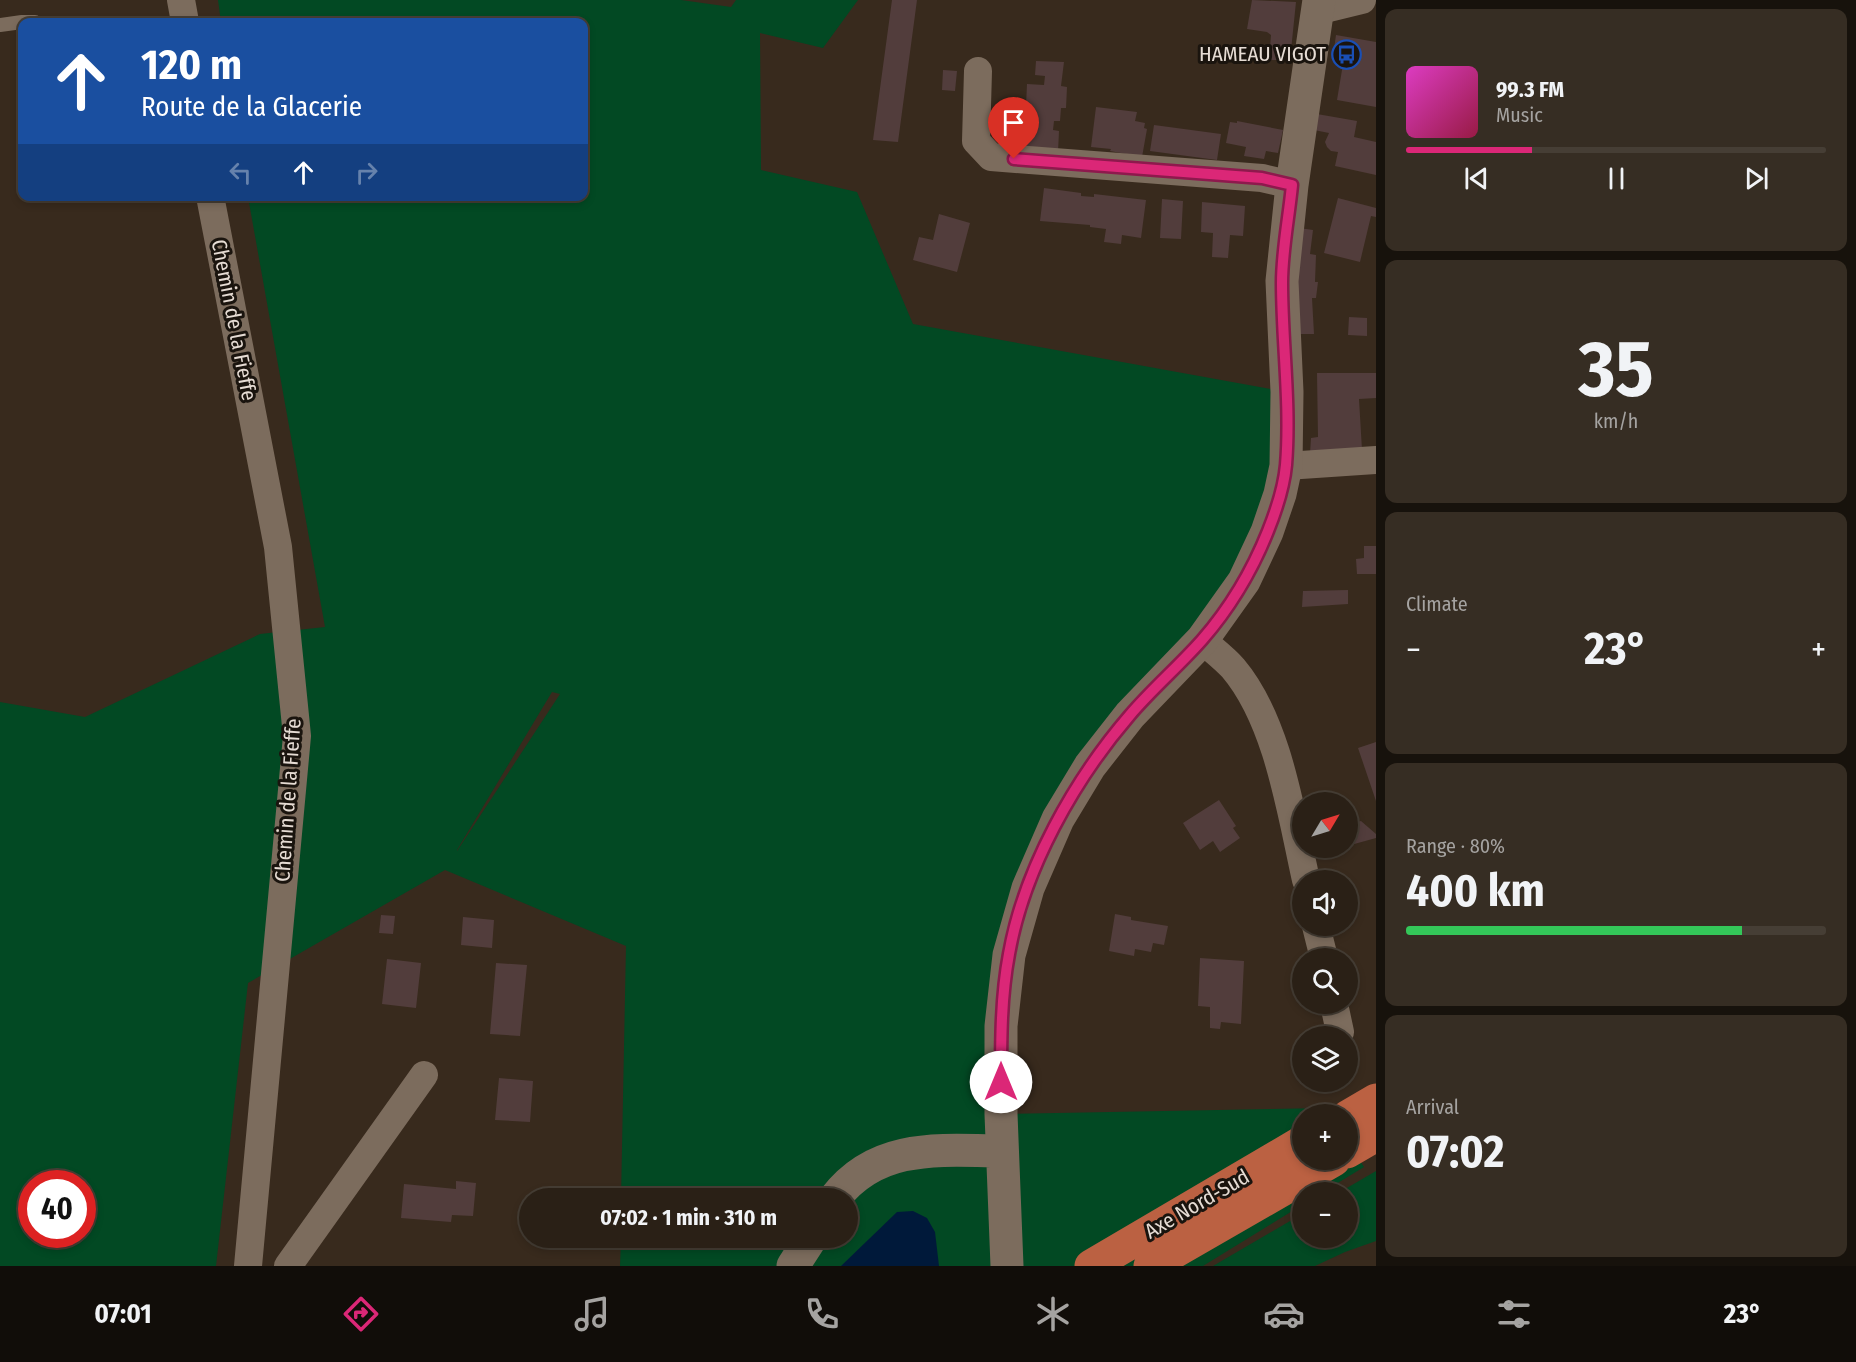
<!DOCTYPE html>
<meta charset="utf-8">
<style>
:root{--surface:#2a2016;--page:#362d23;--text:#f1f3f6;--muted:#a5a3a1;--line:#463e35;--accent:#db2777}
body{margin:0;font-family:"Fira Sans Condensed",sans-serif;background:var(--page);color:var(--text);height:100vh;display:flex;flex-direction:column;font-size:22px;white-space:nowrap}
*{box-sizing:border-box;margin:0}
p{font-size:20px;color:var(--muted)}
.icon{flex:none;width:33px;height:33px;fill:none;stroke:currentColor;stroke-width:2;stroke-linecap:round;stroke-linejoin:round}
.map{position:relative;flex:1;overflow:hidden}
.side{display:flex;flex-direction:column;gap:9px;padding:9px;background:#17120c;width:480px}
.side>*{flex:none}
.hud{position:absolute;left:18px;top:18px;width:570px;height:183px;border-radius:12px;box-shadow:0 3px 9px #0003,0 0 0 2px var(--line);background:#1a4fa0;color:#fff;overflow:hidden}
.needle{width:39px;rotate:52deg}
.tools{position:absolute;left:1292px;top:792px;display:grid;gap:12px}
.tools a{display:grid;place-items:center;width:66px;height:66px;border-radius:50%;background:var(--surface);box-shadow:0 3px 9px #0003,0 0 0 2px var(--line);font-size:30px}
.speed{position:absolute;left:18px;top:1170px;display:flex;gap:12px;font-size:30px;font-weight:700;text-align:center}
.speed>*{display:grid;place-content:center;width:78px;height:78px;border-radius:50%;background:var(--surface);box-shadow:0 3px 9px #0003,0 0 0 2px var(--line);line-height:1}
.speed .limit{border:9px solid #d22;background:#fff;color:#111}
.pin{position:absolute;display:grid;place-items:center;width:51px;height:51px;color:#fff;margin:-62px -26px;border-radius:50% 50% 50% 0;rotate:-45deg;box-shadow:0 0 6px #0007}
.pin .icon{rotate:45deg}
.me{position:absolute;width:66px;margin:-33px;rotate:0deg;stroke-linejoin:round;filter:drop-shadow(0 0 4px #0008)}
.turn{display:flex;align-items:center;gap:21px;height:126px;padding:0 24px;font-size:27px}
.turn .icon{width:78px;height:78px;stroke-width:2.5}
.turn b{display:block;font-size:42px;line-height:51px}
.lanes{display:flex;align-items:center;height:57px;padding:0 24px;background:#0003;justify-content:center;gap:30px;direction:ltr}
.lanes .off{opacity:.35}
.big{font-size:45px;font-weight:700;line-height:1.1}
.side .tile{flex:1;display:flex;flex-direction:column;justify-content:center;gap:9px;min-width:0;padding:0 21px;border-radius:12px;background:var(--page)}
.side .dial{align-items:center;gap:0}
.dial b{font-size:78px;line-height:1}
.song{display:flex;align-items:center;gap:18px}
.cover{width:72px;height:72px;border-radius:9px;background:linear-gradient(135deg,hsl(310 70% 55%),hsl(340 70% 35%))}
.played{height:6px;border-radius:3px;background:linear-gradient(90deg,var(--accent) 30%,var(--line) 30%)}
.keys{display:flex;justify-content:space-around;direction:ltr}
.heat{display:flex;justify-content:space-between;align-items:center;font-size:33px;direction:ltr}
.charge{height:9px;border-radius:4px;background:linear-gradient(90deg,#34c759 80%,var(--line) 0)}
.trip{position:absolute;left:519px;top:1188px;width:339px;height:60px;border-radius:30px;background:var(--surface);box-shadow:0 3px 9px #0003,0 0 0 2px var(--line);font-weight:700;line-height:60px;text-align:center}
.tab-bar{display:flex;height:96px;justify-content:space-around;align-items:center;background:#110d09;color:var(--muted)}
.tab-bar .icon{width:42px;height:42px}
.tab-bar .current{color:var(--accent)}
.tab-bar b{font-size:27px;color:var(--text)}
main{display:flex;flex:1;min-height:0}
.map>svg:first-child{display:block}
</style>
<main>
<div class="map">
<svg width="1376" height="1266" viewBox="0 0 1376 1266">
<rect width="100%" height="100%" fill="#382a1d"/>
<path fill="#024923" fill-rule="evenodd" d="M218 0H681L731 7 736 0H858L823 48 760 33 761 170 857 192 913 324 1287 392 1280 494 1165 677 1028 888 1001 1114 1326 1108 1331 1114H1302V1160L1347 1141 1364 1167 1323 1192H1302V1205L1203 1266H620L621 1238H848V1198H621L626 946 445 870 248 983 216 1266H0V702L85 717 260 634 325 627 248 197 584 196V22H221ZM552 692 560 694 457 851V850ZM32 1184H82V1234H32Z
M1376 1171V1241L1345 1252 1315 1266H1213L1302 1214V1238H1347V1192H1340Z"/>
<path fill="#00193a" d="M913 1211 927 1218 935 1232 939 1266H841L897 1212Z"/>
<path fill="#523d3c" d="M892 0H917L898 142 873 140Z
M1252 0 1296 2 1290 60H1269L1271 35 1267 32 1247 29Z
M1336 35 1376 42V107L1337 100 1345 52 1334 49Z
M1036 61 1064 62 1061 86 1067 87 1066 108H1061L1060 121H1054L1053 130 1059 131 1058 152 1018 150 1019 128 1037 129V120H1032L1033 106H1026L1027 84 1044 85 1045 76 1035 75Z
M943 70 957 71 955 91 942 90Z
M1096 107 1137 112 1135 121 1145 123 1144 128 1147 129 1142 157 1110 151 1111 149 1091 147Z
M1317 114 1357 121 1354 137 1376 142V175L1335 166 1338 152 1331 151 1327 147 1325 142 1329 133 1314 130Z
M1237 121 1283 130 1278 153 1266 151 1264 159 1244 156 1246 147 1226 143 1230 122 1237 123Z
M1154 125 1221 134 1217 160 1150 151Z
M1044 188 1081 193V196L1094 197V194L1146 200 1141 238 1122 235 1121 244 1104 242 1106 229 1090 227V225L1040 221Z
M1338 198 1376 208V217L1371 216 1360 262 1324 253Z
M1162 199 1183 201 1181 239 1160 238Z
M1202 202 1245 206 1243 236 1230 235 1228 258 1212 257 1213 233 1201 232Z
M939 214 970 223 957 272 913 260 919 237 933 240Z
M1299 228 1313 230 1310 254 1316 255 1315 282H1318L1316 298H1312L1314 334H1295Z
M1349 317 1367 318V336L1348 335Z
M1317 373H1376V398L1359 399 1362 450 1310 454 1311 438 1318 437Z
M1364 546H1376V574H1357L1356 559 1364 558Z
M1348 590V604L1302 607 1303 591Z
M1376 742V801L1358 748Z
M1219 800 1236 826 1233 828 1240 838 1220 852 1213 841 1200 850 1183 823Z
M1361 821 1376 834V838L1347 846V824Z
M1115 914 1131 917V920L1168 926 1164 945 1153 943 1151 952 1135 949 1134 956 1109 951Z
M381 915 395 916 393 934 379 933Z
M463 917 494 920 492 948 461 945Z
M1200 958 1244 961 1241 1024 1221 1022 1220 1029 1210 1028V1007L1198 1006Z
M387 959 421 963 416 1008 382 1004Z
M496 963 527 965 520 1036 490 1034Z
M499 1078 533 1081 530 1122 495 1120Z
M456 1181 476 1183 473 1216 452 1215 451 1222 401 1218 404 1184 456 1189Z"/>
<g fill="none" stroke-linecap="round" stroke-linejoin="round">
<path stroke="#7c6c5d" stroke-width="14" d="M0 25 22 22H35"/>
<path stroke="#7c6c5d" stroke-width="28" d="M181 0 185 22
M1317 11 1362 0
M978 71 976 141 991 157 1262 178 1292 185
M210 196 278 547 297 736 248 1266
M1286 466 1376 460
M1202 640C1212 649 1224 658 1233 668 1278 721 1291 813 1306 880
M1316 926 1324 958
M1334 1004 1340 1032
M288 1266 424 1075"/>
<path stroke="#7c6c5d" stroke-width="33" d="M835 1198C877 1143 940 1150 1002 1151
M793 1266 811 1238
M1007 1266 1001 1114V1026L1009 955 1028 888 1058 819 1090 766 1130 715 1202 640 1244 581 1267 532 1280 494 1286 466 1287 392 1282 281 1292 185 1319 0"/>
<path stroke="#bb6142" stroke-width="33" d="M1347 1117 1376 1100
M1347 1152 1376 1135
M1091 1266 1302 1142
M1150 1266 1334 1160"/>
</g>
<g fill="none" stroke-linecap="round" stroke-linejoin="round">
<defs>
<path id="route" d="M1001 1082C1001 1040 1001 996 1009 954 1024 869 1074 780 1130 715 1152 689 1179 666 1202 640 1229 609 1252 571 1268 531 1276 511 1284 487 1286 465 1291 404 1282 343 1282 283 1282 250 1289 217 1292 185L1262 178 1014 159"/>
</defs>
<use href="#route" stroke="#8e194d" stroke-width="15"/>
<use href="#route" stroke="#db2777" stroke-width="10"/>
</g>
<defs>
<symbol id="bus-ring" viewBox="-11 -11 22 22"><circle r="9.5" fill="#1a140e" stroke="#1a4fb4" stroke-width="1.5"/><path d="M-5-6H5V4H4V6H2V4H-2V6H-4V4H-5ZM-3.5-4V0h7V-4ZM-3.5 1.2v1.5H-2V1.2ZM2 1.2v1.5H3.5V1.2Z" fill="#1a4fb4"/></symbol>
</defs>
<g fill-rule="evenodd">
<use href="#bus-ring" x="1330" y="38" width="33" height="33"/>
</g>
<g text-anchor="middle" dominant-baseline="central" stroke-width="6" stroke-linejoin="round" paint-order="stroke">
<g font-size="21" fill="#e6dcd4" stroke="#1a140e" text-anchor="end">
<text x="1326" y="54">HAMEAU VIGOT</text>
</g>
<g font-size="21" fill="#e6dcd4" stroke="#1a140e">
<text transform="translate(234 320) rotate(79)">Chemin de la Fieffe</text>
<text transform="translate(288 800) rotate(-86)">Chemin de la Fieffe</text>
<text transform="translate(1197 1204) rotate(-30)">Axe Nord-Sud</text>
</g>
</g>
</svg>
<div class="tools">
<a><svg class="needle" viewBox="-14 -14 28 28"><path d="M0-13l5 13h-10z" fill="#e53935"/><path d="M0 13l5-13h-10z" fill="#a5a3a1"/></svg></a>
<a><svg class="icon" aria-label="sound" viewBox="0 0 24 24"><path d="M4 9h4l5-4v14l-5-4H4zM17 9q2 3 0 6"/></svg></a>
<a><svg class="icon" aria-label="search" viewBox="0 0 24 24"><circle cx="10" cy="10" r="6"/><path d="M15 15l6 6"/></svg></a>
<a><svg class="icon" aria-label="layers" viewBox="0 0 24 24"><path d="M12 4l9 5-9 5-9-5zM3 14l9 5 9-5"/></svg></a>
<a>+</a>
<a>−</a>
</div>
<div class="speed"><div class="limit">40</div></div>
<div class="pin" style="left:1014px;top:159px;background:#d93025"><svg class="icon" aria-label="arrive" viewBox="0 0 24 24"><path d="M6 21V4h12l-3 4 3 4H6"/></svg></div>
<svg class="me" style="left:1001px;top:1082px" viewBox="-20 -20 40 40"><circle r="19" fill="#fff"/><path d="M0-13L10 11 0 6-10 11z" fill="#db2777"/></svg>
<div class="trip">07:02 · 1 min · 310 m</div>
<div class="hud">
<div class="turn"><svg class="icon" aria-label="ahead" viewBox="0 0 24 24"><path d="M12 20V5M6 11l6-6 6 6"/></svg><div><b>120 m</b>Route de la Glacerie</div></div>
<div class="lanes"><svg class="icon off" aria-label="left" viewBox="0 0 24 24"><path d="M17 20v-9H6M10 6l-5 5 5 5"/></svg><svg class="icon" aria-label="ahead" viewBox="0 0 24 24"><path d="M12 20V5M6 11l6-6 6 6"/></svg><svg class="icon off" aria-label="right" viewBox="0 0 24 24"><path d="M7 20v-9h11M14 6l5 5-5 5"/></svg></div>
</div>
</div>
<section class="side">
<div class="tile">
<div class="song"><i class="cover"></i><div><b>99.3 FM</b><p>Music</p></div></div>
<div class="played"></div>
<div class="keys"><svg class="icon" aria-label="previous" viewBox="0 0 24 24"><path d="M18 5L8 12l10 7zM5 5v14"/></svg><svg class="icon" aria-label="pause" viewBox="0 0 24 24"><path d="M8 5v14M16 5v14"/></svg><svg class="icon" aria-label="next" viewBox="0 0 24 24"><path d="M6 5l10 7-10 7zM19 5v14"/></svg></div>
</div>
<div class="tile dial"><b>35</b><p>km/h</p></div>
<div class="tile"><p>Climate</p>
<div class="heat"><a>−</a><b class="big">23°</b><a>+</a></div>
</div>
<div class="tile"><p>Range · 80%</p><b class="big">400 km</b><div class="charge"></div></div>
<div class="tile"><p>Arrival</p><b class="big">07:02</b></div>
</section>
</main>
<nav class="tab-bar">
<b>07:01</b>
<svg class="icon current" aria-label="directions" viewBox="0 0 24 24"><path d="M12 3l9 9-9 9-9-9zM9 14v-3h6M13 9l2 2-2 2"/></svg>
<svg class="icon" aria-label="music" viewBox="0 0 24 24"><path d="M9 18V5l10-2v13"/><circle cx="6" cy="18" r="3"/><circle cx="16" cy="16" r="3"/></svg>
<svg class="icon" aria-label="phone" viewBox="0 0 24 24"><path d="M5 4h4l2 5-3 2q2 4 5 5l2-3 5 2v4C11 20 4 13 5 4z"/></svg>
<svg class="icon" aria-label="climate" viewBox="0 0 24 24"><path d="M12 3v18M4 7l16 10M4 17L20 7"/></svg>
<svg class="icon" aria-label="car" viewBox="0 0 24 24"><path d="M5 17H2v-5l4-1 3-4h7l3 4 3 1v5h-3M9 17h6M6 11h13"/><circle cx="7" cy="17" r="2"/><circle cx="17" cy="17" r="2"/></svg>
<svg class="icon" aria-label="filters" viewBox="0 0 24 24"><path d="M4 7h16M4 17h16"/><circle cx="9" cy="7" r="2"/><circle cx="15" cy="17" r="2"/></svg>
<b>23°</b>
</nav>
